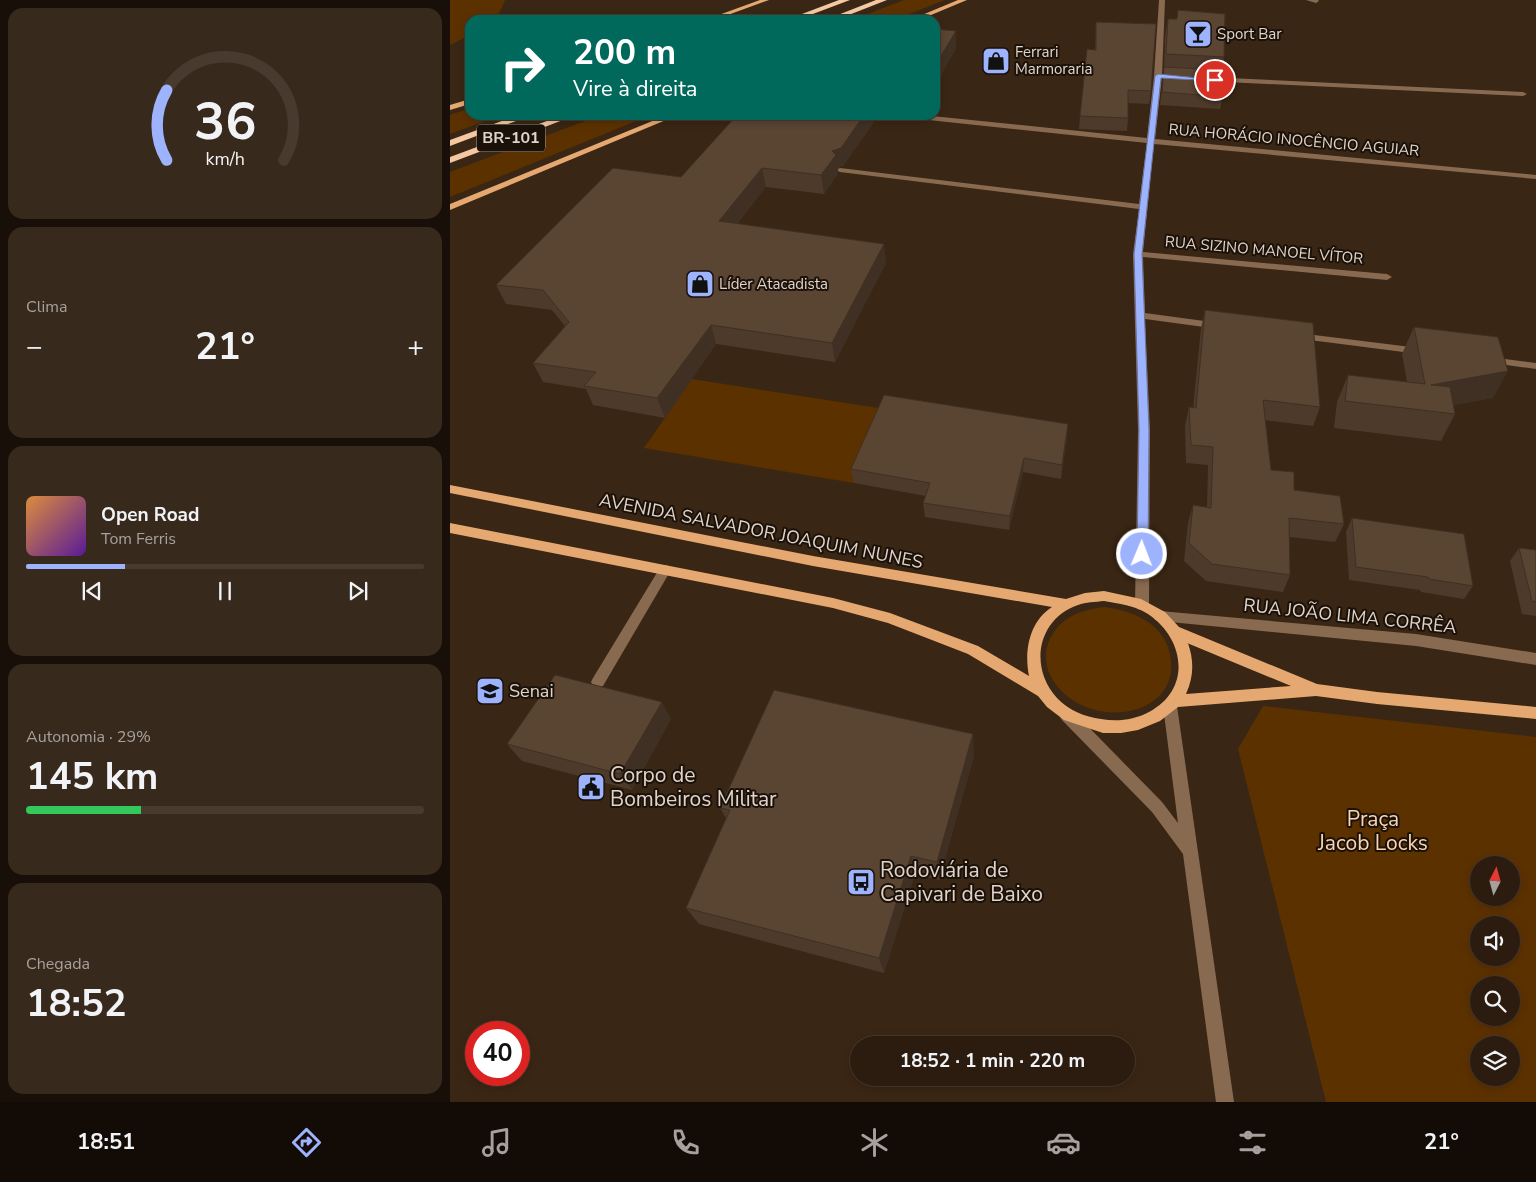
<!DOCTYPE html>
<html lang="pt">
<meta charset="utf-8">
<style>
:root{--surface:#2c1c0f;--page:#38291d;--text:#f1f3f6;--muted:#a6a19e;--line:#483a2f;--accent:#9eb3fd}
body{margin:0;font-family:"Nunito Sans",sans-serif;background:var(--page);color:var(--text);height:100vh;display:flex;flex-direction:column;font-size:19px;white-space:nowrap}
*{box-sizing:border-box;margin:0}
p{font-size:16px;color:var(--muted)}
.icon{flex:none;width:28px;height:28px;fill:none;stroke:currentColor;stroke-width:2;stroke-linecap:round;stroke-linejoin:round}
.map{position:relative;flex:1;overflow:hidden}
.panel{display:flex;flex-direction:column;gap:8px;padding:8px;background:#180f08;width:450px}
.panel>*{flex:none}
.top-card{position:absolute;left:15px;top:15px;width:475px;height:105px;border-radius:15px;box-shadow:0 2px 8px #0003,0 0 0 1px var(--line);background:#00695c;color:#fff;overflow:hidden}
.needle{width:32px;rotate:6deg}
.controls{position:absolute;left:1020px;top:856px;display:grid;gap:10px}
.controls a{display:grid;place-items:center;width:50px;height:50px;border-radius:50%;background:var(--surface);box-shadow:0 2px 8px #0003,0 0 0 1px var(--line);font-size:25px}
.speed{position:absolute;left:15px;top:1021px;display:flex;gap:10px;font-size:25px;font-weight:700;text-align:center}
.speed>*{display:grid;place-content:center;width:65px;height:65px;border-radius:50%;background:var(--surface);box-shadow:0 2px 8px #0003,0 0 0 1px var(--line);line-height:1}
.speed .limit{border:8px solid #d22;background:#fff;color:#111}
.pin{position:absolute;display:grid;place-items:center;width:42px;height:42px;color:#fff;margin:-21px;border:2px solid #fff;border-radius:50%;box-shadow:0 1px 5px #0007}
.me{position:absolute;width:55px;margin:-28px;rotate:1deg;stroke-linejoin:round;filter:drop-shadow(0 0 4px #0008)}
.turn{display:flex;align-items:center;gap:18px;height:105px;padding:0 25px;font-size:22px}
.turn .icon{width:65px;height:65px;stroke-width:2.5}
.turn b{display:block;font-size:35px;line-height:42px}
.big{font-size:38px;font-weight:700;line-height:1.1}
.panel .tile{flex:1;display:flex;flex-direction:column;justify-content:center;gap:8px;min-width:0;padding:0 18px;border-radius:15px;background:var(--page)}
.panel .dial{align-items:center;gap:0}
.dial svg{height:130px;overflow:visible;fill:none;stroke:var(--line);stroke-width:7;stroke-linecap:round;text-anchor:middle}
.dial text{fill:var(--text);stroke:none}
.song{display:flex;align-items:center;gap:15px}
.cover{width:60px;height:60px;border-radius:8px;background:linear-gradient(135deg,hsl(30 70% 55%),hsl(270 70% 35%))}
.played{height:5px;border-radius:2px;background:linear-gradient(90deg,var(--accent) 25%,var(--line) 25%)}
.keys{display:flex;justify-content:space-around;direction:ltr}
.heat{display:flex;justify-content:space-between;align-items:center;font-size:28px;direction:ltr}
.charge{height:8px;border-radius:4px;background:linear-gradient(90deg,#34c759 29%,var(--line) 0)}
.trip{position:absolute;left:400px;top:1036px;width:285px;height:50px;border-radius:25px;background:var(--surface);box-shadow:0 2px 8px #0003,0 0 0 1px var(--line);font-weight:700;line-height:50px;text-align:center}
.tabs{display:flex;height:80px;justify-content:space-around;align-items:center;background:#120b06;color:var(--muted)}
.tabs .icon{width:35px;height:35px}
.tabs .selected{color:var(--accent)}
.tabs b{font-size:22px;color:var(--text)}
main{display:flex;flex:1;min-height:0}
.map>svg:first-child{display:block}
</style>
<main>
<section class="panel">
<div class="tile dial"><svg viewBox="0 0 100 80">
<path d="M14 69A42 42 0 1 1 86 69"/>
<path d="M14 69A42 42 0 0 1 14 26" stroke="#9eb3fd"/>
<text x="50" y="56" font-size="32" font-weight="700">36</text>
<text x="50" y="72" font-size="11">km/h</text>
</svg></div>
<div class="tile"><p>Clima</p>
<div class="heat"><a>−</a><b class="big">21°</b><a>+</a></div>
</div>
<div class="tile">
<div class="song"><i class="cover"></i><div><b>Open Road</b><p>Tom Ferris</p></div></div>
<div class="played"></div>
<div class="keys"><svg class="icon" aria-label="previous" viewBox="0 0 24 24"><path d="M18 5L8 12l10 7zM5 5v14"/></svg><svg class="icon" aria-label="pause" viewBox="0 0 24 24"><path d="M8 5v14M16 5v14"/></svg><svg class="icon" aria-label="next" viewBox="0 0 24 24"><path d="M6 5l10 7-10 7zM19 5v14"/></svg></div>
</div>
<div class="tile"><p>Autonomia · 29%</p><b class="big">145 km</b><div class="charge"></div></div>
<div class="tile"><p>Chegada</p><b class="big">18:52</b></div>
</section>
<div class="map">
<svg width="1086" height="1102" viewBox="0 0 1086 1102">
<rect width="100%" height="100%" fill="#3a2614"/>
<path fill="#5c3100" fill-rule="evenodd" d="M0 0H55C46 23 43 20 20 20V35L0 45Z
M454 0H495L444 20H402Z
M20 108V115H51L0 134V115Z
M151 115H201L0 197V172Z
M242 379 435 409 404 483 194 448Z
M654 607C679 610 709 621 718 647 741 718 634 736 601 677 595 666 594 652 599 641 610 617 630 610 654 607Z
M813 706 1086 737V1102H876L788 749ZM1029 865H1061V898H1029ZM1029 925H1061V958H1029ZM1029 985H1061V1018H1029ZM1029 1045H1061V1078H1029Z"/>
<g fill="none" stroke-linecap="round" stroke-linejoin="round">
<path fill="#886a50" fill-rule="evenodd" d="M709 0H715L712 76 705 139 1086 175V179L704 144 693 252 937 274 942 277 937 280 693 257 695 313 769 323 774 326 769 329 695 319 700 430 699 605 697 609 692 610 687 609 685 605 688 430 683 254 689 209 390 172 386 170 390 168 689 204 697 143 450 117 446 115H472L697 138 704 76Z
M856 0H868L869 1 866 3Z
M758 77 1073 92 1077 94 1073 96 755 81V77Z
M848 333 969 348 974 351 969 354 844 338 843 336Z
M1039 357 1086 363V369L1035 362V358Z
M215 565 219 566 221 570 153 686 148 688 143 686 141 682 143 678 211 566Z
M710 611 966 634 1086 653V665L966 646 710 621 705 620 703 616 705 612Z
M720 700 725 702 727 706 784 1102H766L733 854 702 812 611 719 609 714 611 709 616 708 621 709 712 802 728 823 713 706 715 702Z"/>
<path fill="#e6a871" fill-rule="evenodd" d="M310 0H319L264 20H255Z
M508 0H517L469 20H460Z
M20 99V104L0 110V105Z
M217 115H228L0 210V204Z
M0 485 363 556 616 599 635 593 654 591 691 599 715 612 729 627 867 684 927 692 1086 707V719L927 704 866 696 728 707 710 721 688 730 671 733H653L614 720 597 707 588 696 518 654 438 623 383 608 0 533V523L383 598 440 613 528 646 579 676C574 651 579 622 602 607L363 566 0 493ZM654 601C669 604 684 605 698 614 735 639 742 689 699 712 684 720 667 722 651 719 635 717 618 710 607 698 579 668 587 619 628 605 636 602 645 602 654 601ZM738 643H737L841 686 736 694C744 676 744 661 738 643Z"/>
<path fill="#f6c8a2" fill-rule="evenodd" d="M389 0H400L347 20H336Z
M426 0H437L386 20H375Z
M68 115H82L0 146V140Z
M113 115H126L0 163V157Z"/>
</g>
<path fill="#4d3a2b" d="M718 19 774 57 772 70 773 97 770 109 710 105 714 71 715 36Z
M646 22 701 91 699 104 678 103V118L677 131 629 129 630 116 645 50Z
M414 115H423L424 122 393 166 388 168V173L374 194 316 187 287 224 436 263 385 362 266 344 215 418 143 405 136 389 93 382 83 363 115 326 102 310 56 304 46 285 231 177Z
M755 310 870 407 863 426 815 420 821 470 844 490 894 524 885 542 840 537V575L833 592 756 581 734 561 738 523 743 505 757 507 758 465 736 463 735 426 739 407 743 408 751 328Z
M964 327 1043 398 1004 405 1005 414 991 441 884 428 887 402 898 375 957 382 952 354Z
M617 438 611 479 573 472 559 530 475 517 473 503 476 496 404 483 401 469Z
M902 518 1023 586 1014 599 971 592 970 590 899 580 896 532Z
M1069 548 1086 550V616L1072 614 1060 561Z
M221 719 182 790 72 761 57 744Z
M524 756 489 880 465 874 434 973 249 924 236 908 276 818 270 808Z"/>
<path fill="#3f3023" d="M506 31V49L485 86V66Z
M414 115H423L424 122 393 166 388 168V173L374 194 371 175 382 151Z
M312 168 316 187 274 240 269 221Z
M434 244 436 263 385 362 382 343Z
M261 325 266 344 215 418 207 398Z
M1058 371 1043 398 975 410 981 385Z
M618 424 617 438 611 479 612 465Z
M574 458 573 472 559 530 560 516Z
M212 702 221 719 182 790 170 774Z
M523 734 524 756 489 880 487 862Z
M461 856 465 874 434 973 429 958Z"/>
<path fill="#5a4432" stroke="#3f3023" d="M728 10 775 14 774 57 716 54 718 19H727Z
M646 22 706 24 701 91 678 90V118L630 116 637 49 646 50Z
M485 29 506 31 485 66Z
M714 67 773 70V97L712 92Z
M287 115H414L391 148 382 151 386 155 371 175 312 168 269 221 434 244 382 343 261 325 207 398 134 386 146 372 83 363 119 322 93 290 46 285 163 168 231 177Z
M755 310 863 323 870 407 813 400 821 470 844 472V490L890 496 894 524 839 518 840 575 762 564 739 543 743 505 761 508 763 447 741 445 739 407 746 408Z
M964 327 1048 337 1058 371 981 385 1000 387 1005 414 895 401 898 375 975 384Z
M434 395 618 424 612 465 574 458 560 516 473 503 480 483 401 469Z
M902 518 1014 534 1023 586 979 579 978 577 906 567Z
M1069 548 1086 550V602L1082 601Z
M105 675 212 702 170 774 57 744Z
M324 690 523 734 487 862 461 856 429 958 236 908 280 810 270 808Z"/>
<path fill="#9eb3fd" stroke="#6774a4" d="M708 74 768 80 765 81 711 78 692 254 699 430 698 554 692 558 687 554 689 430 684 254 705 76Z"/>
<defs>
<symbol id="bar-square" viewBox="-11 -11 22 22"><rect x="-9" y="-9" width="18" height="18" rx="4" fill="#9eb3fd" stroke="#1a1109"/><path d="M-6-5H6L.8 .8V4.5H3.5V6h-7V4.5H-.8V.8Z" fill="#111"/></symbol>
<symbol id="shop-square" viewBox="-11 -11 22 22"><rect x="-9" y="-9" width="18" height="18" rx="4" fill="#9eb3fd" stroke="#1a1109"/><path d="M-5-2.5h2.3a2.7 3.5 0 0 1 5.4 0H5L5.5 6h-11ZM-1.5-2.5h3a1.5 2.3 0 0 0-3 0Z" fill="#111"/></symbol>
<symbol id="university-square" viewBox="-11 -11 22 22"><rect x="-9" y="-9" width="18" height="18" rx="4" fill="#9eb3fd" stroke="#1a1109"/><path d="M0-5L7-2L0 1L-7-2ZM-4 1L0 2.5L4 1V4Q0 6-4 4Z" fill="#111"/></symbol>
<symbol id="civic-square" viewBox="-11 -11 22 22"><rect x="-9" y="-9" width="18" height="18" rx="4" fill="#9eb3fd" stroke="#1a1109"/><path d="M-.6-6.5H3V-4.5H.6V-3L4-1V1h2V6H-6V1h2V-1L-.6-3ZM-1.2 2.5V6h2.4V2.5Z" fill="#111"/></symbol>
<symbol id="bus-square" viewBox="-11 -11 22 22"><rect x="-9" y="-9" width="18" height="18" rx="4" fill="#9eb3fd" stroke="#1a1109"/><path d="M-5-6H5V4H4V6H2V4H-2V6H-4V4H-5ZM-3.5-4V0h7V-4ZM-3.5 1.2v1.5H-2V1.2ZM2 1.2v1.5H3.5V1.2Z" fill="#111"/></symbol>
</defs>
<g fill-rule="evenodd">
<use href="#bar-square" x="732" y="18" width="32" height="32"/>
<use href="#shop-square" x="530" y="45" width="32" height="32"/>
<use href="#shop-square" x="234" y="268" width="32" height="32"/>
<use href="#university-square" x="24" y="675" width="32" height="32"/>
<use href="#civic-square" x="125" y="771" width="32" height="32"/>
<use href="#bus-square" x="395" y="866" width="32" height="32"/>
</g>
<g text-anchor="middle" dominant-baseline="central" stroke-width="4" stroke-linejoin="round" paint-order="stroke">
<g font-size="15" fill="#e1d3c9" stroke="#1a1109" text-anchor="start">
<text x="767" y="34">Sport Bar</text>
<text x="565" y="52">Ferrari<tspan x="565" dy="17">Marmoraria</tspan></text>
<text x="269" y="284">Líder Atacadista</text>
</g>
<g font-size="15" fill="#e1d3c9" stroke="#1a1109">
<text transform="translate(844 140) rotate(5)">RUA HORÁCIO INOCÊNCIO AGUIAR</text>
<text transform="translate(814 250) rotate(5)">RUA SIZINO MANOEL VÍTOR</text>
</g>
<rect fill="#1a1109" stroke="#a5998f" stroke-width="1" x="27" y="124.5" width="68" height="27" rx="4"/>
<g font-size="16" font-weight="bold" fill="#e1d3c9">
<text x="61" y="138">BR-101</text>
</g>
<g font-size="18" fill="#e1d3c9" stroke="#1a1109">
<text transform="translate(311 531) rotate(11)">AVENIDA SALVADOR JOAQUIM NUNES</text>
<text transform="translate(900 616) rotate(6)">RUA JOÃO LIMA CORRÊA</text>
</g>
<g font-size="18" fill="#e1d3c9" stroke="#1a1109" text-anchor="start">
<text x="59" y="691">Senai</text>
</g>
<g font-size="21" fill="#e1d3c9" stroke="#1a1109" text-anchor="start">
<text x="160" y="775">Corpo de<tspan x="160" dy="24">Bombeiros Militar</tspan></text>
<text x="430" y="870">Rodoviária de<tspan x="430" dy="24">Capivari de Baixo</tspan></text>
</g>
<g font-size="21" fill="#fad4b4" stroke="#1a1109">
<text x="923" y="819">Praça<tspan x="923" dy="24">Jacob Locks</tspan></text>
</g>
</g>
</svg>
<div class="controls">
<a><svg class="needle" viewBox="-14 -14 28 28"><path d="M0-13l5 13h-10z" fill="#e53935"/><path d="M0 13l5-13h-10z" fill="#a6a19e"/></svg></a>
<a><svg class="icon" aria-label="sound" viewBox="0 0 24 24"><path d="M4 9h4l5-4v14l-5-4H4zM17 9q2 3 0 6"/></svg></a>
<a><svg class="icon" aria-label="search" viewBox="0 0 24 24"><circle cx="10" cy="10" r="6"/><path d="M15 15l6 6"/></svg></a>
<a><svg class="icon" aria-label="layers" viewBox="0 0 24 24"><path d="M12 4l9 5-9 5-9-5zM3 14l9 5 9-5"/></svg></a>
</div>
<div class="speed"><div class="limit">40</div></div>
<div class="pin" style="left:765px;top:80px;background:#d93025"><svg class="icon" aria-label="arrive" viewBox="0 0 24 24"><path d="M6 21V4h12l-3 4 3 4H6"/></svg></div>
<svg class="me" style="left:692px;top:554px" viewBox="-20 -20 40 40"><circle r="17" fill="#9eb3fd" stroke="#fff" stroke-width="3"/><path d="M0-11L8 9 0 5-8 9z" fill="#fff"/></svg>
<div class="trip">18:52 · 1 min · 220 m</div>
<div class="top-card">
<div class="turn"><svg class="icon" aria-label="right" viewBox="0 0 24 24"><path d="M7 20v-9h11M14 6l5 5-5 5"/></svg><div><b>200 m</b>Vire à direita</div></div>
</div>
</div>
</main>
<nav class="tabs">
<b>18:51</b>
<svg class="icon selected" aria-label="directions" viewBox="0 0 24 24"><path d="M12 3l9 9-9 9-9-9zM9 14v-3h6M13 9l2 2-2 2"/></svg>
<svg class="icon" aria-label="music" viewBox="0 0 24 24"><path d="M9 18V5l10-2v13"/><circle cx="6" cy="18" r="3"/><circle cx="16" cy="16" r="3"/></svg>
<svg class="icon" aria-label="phone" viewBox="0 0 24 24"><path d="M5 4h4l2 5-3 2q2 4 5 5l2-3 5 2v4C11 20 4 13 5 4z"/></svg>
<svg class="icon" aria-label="climate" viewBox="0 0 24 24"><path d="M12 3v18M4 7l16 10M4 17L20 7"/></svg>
<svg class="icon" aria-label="car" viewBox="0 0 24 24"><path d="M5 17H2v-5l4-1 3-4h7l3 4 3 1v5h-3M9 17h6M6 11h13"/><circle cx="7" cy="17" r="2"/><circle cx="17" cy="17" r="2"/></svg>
<svg class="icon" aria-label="filters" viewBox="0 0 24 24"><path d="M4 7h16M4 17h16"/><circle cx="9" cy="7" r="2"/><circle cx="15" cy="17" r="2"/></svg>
<b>21°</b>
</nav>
